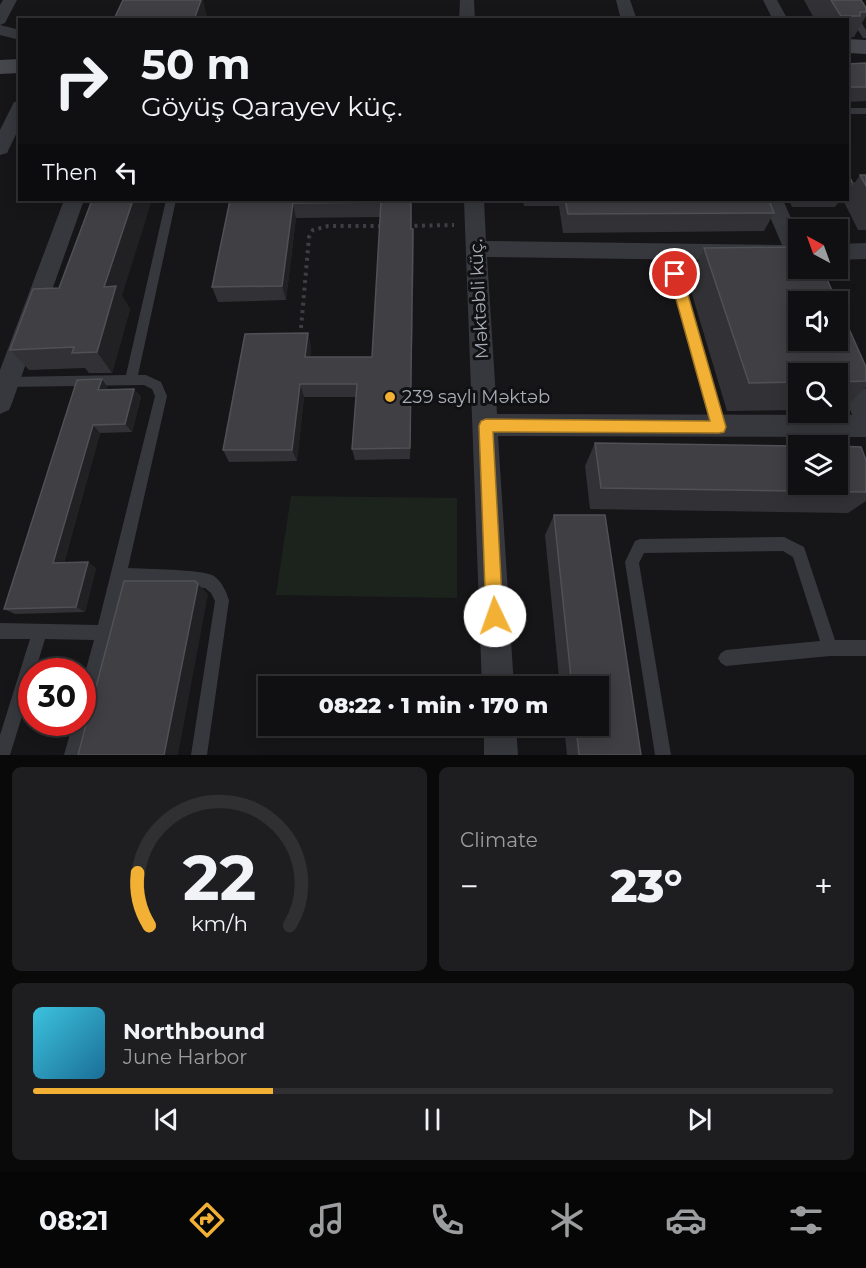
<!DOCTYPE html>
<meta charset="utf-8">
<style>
:root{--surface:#101012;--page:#1e1e20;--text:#f1f3f6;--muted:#9c9d9f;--line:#303032;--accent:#f2b134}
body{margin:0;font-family:Montserrat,sans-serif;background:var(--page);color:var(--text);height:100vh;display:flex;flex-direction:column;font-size:22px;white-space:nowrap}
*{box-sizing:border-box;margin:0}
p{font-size:20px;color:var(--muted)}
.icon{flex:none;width:33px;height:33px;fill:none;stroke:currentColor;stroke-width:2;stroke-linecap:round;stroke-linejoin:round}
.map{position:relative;height:755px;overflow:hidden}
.drawer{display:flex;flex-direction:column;gap:12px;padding:12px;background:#09090a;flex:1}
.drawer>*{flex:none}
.guide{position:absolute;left:18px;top:18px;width:831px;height:183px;border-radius:0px;box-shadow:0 3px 15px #0003,0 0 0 2px var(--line);background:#101012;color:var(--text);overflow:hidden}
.needle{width:39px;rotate:319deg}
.controls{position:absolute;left:788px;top:219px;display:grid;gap:12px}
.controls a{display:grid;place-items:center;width:60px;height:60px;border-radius:0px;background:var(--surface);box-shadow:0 3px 15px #0003,0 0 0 2px var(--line);font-size:30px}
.speed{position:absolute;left:18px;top:658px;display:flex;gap:12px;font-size:30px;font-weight:700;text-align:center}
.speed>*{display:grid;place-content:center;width:78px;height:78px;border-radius:50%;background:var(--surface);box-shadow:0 3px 15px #0003,0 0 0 2px var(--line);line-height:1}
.speed .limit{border:9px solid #d22;background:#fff;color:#111}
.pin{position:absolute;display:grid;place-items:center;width:51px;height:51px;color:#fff;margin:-26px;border:3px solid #fff;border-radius:50%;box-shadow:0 2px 6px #0007}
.me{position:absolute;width:66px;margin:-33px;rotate:357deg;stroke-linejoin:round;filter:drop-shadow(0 0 4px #0008)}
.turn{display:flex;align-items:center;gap:21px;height:126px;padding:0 24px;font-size:27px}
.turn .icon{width:78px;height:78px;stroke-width:2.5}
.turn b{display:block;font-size:42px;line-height:51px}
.then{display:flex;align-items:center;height:57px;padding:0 24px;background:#0003;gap:12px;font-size:22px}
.big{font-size:45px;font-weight:800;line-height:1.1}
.drawer .tile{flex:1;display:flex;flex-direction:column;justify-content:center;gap:9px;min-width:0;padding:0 21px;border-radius:9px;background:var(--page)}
.drawer .dial{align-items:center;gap:0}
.dial svg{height:156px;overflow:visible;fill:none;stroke:var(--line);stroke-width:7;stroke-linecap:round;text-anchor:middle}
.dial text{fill:var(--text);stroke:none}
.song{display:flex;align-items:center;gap:18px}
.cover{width:72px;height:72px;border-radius:9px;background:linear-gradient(135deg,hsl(190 70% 55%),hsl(200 70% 35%))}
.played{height:6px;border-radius:3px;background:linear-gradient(90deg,var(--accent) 30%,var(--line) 30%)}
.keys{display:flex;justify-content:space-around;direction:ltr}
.heat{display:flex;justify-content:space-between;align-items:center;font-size:33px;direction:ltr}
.drawer .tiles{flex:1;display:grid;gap:12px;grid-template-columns:1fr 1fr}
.tile:last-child{grid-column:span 2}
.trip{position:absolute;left:258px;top:676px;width:351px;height:60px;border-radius:0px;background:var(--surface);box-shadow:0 3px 15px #0003,0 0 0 2px var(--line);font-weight:800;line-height:60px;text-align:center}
.menu{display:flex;height:96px;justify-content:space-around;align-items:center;background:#060607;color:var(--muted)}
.menu .icon{width:42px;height:42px}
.menu .selected{color:var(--accent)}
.menu b{font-size:27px;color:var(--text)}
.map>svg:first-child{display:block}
</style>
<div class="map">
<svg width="866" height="755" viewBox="0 0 866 755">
<rect width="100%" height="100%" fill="#161618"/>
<path fill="#1c231d" d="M291 496 457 498V598L276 595Z"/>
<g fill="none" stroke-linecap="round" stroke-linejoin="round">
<path stroke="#3d3f44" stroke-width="4" stroke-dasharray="3 4.5" stroke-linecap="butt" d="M407 226 454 225
M301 328 309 237 313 230 328 226H382"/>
<path fill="#37383d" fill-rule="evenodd" d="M839 0H847L866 30V38H863Z
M848 108H866V114H848Z
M848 181 866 185V191L848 187Z
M166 200H176L138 375H146L161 382 167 396 128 568C144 569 203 569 214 576 222 582 226 591 229 600L207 755H191L215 601 211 593 205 588 124 583 80 755H64L73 723H82V684L94 640 45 639 35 672H32V684L10 755H0V735L30 639H0V623L98 625 155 396 152 389 144 385 8 387 4 386 2 382 4 378 8 377 126 375Z
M669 248 674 252 725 427 723 431 719 433 715 431 713 427 664 252Z
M784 537 804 547 835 640H866V656H830L726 666 721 663 718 658 721 653 726 650 820 641 793 557 783 551 644 553 639 563 671 755H655L625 562 635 541 640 539Z"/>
<path fill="#37383d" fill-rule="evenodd" d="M3 0H17L5 23 0 25V5Z
M460 0H474L475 20H459Z
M616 0H630L637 20H621Z
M763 0H777L788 20H773Z
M0 25 20 30V40L0 35Z
M20 101V126L7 153 0 155V130L14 102Z
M64 200H84L12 403 9 410 0 414V370Z
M464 200H484L486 241 782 245 763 200H783L798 234V266L789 261 487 257 497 414 852 415 837 374 822 340H837V332L841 333 845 340 866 390V437L498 436 514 687H482Z
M866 243V259L837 260V244Z
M484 726H516L518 755H484Z"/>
<path fill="#45474d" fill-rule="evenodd" d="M848 39 866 40V54L848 53Z
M20 59V73L0 74V60Z"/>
</g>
<path fill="#323236" d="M804 0H861L866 8V16L854 37 848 38V20H815Z
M866 63V101L848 102V64Z
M848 173 852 182 848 189Z
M860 175H866V230H858L843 200H848V193Z
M230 200H411V229H413L414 244 410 459 355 460 352 449 356 397H304L297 461 229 462 223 450 308 333 311 347 310 357H372L380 217 296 218 286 300 218 302 212 287Z
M523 200H769L774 213 764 231 563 233 559 206H524Z
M789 200H840L835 207H792Z
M704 248 866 367V387L843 410H837V374H798V410L727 411 688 281Z
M122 296 130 309 112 373H89L85 368 29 370 10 350Z
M108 388V390L134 389 141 397 132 432 100 433 64 563 96 568 85 612 15 614 4 609Z
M595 443 866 460V501L848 513 590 509 585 466Z
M554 515 641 755H567L564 726H598V687H560L545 535Z"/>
<path fill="#212124" d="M201 0H203L208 20H194Z
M133 200H152L122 296 130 309 112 373 97 352 104 287Z
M293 203 296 218 286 300 282 286Z
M413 229 414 244 410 459V448Z
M308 333 311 347 309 370 305 357Z
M102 379 108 388 105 398 98 390Z
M300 384 304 397 297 461 292 450Z
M134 389 141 397 132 432 125 424Z
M93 425 100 433 62 569 53 563Z
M88 562 96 568 85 612 76 607Z
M198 584 208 594 178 755H164Z"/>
<path fill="#3f3f44" stroke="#4f5156" stroke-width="1.5" d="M123 0H201L194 20 114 19Z
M831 0H861L866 8V12H860V16H841Z
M866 63V87H848V64Z
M848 173 852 182H848Z
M860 175H866V186Z
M92 200H133L104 287 116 286 97 352 72 353 74 347 10 350 33 289 59 288Z
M230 200H411V229H413L410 448 352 449 357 384H300L292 450H223L245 334 308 333 305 357H372L381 202 293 203 282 286 212 287Z
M565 200H769L774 213 568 214Z
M798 247V268H822L837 302H798V340H837V302L866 367V381L837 382V374H798V382L749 383 704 248Z
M102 379 98 390 134 389 125 424 93 425 53 563 88 562 76 607 4 609 77 380Z
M595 443 798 446V484H837V446L861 447 866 460V492L601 488Z
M554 515H605L641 755H579L576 726H598V687H572Z
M124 581H195L198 584 164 755H78Z"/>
<path fill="#f2b134" stroke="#9d7322" stroke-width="1.5" d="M675 269 682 274 726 427 724 432 719 433 493 432 503 616 501 622 495 624 489 622 486 616 479 426 481 421 486 419 710 421 669 274Z"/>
<circle fill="#f2b134" stroke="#111113" stroke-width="2" cx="390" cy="397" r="6"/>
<g text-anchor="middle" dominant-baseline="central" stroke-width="6" stroke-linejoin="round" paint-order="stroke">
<g font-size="18" fill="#a8adb8" stroke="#111113">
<text transform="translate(479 299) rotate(-93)">Məktəbli küç.</text>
</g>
<g font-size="18" fill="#a8adb8" stroke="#111113" text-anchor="start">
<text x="402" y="397">239 saylı Məktəb</text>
</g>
</g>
</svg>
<div class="controls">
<a><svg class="needle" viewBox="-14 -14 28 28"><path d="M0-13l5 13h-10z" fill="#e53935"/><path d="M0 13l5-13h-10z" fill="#9c9d9f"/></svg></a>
<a><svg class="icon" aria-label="sound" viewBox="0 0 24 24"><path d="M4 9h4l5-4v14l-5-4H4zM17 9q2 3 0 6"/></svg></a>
<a><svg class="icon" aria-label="search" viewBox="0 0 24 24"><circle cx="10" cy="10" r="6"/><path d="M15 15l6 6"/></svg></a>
<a><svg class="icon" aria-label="layers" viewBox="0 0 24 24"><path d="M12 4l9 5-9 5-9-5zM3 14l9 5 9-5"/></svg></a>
</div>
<div class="speed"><div class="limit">30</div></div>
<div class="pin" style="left:675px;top:274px;background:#d93025"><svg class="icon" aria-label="arrive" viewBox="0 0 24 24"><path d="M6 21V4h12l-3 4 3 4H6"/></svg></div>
<svg class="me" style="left:495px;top:616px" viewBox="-20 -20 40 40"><circle r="19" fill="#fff"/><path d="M0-13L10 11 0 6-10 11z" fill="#f2b134"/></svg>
<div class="trip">08:22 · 1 min · 170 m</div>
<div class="guide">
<div class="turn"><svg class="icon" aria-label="right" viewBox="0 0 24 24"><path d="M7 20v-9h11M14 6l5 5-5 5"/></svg><div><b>50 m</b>Göyüş Qarayev küç.</div></div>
<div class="then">Then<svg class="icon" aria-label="left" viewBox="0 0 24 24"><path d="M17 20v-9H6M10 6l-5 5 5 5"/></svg></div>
</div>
</div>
<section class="drawer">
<div class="tiles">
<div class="tile dial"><svg viewBox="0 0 100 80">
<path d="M14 69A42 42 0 1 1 86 69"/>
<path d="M14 69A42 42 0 0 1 8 42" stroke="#f2b134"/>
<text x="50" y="56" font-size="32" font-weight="700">22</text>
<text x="50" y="72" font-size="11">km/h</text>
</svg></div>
<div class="tile"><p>Climate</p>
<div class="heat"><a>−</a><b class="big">23°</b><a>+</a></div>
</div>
<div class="tile">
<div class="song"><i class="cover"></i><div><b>Northbound</b><p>June Harbor</p></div></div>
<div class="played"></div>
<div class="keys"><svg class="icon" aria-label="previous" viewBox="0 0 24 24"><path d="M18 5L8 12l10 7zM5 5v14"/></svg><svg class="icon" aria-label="pause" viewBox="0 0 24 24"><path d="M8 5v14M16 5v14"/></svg><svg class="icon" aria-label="next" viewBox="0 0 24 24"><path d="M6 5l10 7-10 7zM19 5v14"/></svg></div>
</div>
</div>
</section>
<nav class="menu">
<b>08:21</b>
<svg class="icon selected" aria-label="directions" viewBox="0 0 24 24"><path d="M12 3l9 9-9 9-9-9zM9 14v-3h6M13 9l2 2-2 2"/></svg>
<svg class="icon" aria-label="music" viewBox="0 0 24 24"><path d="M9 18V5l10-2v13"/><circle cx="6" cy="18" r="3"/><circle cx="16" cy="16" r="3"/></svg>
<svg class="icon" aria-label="phone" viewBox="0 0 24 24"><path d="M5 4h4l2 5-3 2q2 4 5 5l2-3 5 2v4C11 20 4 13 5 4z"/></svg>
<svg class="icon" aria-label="climate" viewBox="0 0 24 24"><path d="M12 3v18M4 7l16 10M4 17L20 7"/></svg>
<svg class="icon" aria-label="car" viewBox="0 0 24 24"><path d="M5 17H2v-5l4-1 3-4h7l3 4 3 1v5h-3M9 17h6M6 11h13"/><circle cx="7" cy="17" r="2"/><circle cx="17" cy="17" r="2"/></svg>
<svg class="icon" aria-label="filters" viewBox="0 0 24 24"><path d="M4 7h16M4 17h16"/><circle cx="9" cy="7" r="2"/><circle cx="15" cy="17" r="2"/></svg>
</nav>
